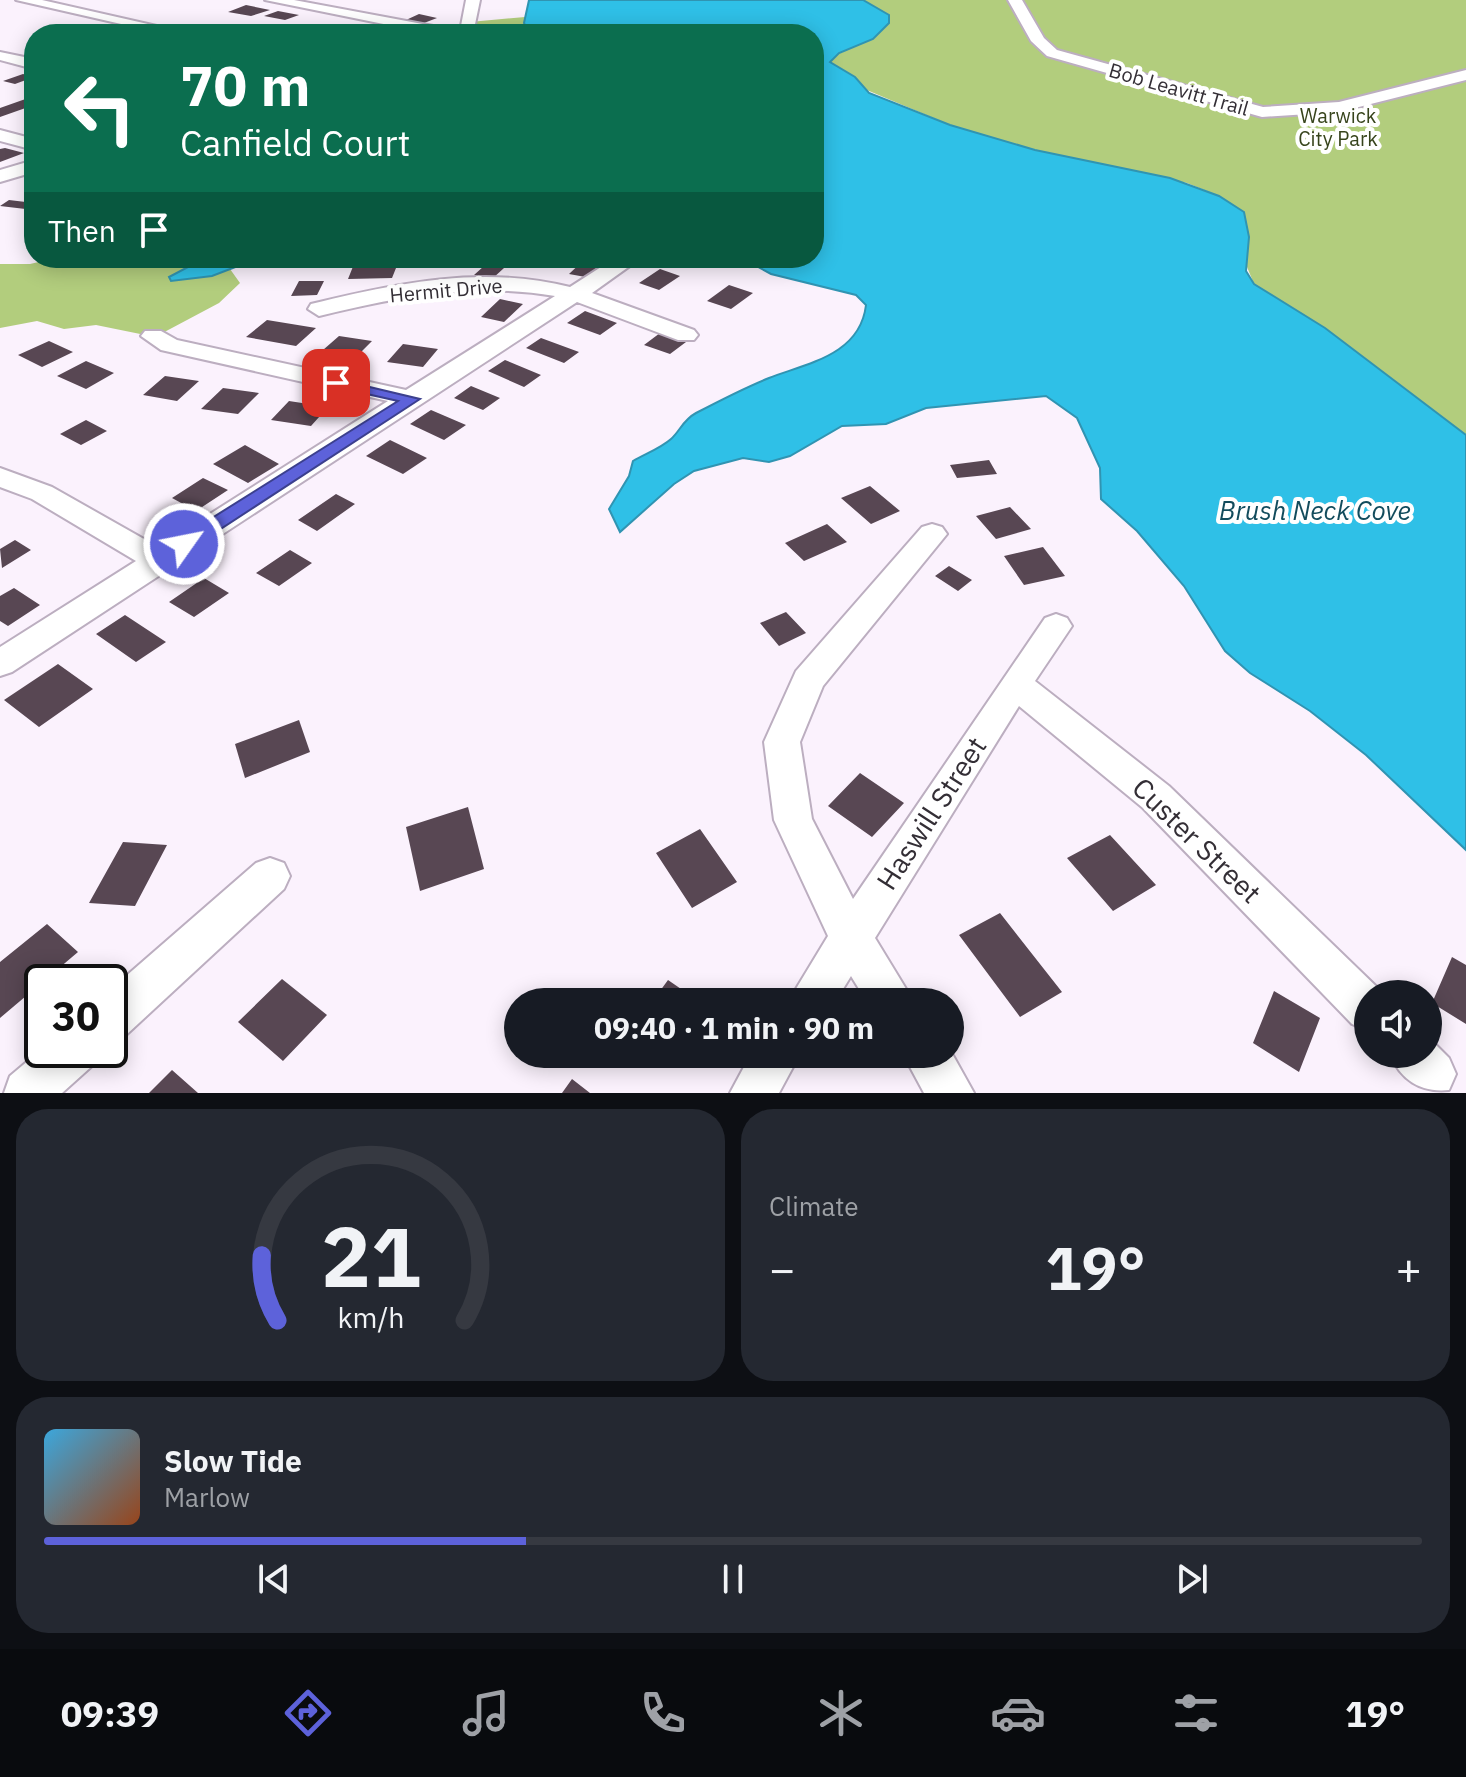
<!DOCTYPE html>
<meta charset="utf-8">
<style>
:root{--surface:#171b24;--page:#242831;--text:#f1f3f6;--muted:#9ea1a6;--line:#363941;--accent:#5d62da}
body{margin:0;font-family:"IBM Plex Sans",sans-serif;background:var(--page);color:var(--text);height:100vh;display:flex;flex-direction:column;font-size:30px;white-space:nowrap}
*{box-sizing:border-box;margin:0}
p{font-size:26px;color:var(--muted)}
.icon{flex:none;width:44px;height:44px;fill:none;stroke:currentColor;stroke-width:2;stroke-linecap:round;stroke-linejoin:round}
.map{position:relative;height:1093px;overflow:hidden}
.drawer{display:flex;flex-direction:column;gap:16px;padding:16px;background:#0d0f14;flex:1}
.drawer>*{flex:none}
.top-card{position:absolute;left:24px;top:24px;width:800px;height:244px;border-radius:32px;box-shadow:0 4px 20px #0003;background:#0b6e4f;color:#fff;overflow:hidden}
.controls{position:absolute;left:1354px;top:980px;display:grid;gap:16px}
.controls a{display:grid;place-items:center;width:88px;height:88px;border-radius:50%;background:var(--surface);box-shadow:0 4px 20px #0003;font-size:40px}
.speed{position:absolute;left:24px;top:964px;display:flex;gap:16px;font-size:40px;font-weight:700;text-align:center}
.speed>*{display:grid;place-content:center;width:104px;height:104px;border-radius:50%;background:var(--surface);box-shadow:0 4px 20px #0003;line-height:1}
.speed .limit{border:4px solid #111;border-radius:12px;background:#fff;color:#111}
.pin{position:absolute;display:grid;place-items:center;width:68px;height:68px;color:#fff;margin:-34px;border-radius:16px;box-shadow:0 4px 12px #0006}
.me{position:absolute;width:88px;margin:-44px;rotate:57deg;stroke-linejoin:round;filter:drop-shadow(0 0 6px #0008)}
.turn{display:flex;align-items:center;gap:28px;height:168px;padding:0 24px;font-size:36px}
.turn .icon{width:104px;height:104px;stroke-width:2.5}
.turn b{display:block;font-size:56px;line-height:68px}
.then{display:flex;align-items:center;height:76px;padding:0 24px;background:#0003;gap:16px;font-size:30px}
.big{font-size:60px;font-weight:700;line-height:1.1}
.drawer .tile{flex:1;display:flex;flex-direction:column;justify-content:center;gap:12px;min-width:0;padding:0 28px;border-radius:32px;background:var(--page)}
.drawer .dial{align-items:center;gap:0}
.dial svg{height:208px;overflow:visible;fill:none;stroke:var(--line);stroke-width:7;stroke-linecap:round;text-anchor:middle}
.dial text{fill:var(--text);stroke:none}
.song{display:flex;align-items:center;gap:24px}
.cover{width:96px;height:96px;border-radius:12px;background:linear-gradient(135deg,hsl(200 70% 55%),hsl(20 70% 35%))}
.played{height:8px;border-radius:4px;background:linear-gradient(90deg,var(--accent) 35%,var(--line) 35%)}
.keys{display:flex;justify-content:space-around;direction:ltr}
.heat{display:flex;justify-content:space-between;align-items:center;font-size:44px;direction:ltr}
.drawer .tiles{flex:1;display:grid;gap:16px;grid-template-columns:1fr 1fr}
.tile:last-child{grid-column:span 2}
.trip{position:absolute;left:504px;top:988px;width:460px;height:80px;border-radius:40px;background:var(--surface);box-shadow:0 4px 20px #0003;font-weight:700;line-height:80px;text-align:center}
.menu{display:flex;height:128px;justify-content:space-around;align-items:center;background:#090b0e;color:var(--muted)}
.menu .icon{width:56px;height:56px}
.menu .active{color:var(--accent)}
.menu b{font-size:36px;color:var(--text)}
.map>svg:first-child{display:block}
</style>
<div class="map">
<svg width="1466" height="1093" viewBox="0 0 1466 1093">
<rect width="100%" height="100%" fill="#fbf2fd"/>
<path fill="#b2cd7d" d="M863 0H1466V435L1325 328 1254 284 1245 262 1249 237 1219 196 1187 183 1020 147 950 125 862 88 855 77 830 62C850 38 870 51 888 15Z
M525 17 529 34H465L470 22Z
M56 258H205L171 280 212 276 230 269 240 283 219 303 155 337 96 325 64 329 37 321 0 328V264H30Z"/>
<path fill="#2fc0e7" stroke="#3094b2" stroke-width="2" d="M529 0H863L889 15V23L873 39 839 53 830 62 855 77 869 93 950 125 1035 150 1170 178 1219 196 1244 212 1249 237 1246 271 1254 284 1325 328 1466 435V850L1366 755 1310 711 1250 673 1225 651 1184 586 1137 531 1101 499 1100 468 1077 418 1046 396 926 408 886 424 842 426 790 456 769 462 743 458 694 471 674 484 620 532 609 509 629 476 633 461C645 454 661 448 671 439 680 431 683 420 696 413 719 401 744 388 769 378 808 363 860 355 866 305L856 295 771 274 742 258H814V34H529L524 23Z
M205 258H259L212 276 171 281 169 277Z"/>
<path fill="#584753" d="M246 5 270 10 251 16 228 12Z
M278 11 299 15 285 20 264 16Z
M419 14 437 18 424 23 406 20Z
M23 74 34 77 15 84 3 81Z
M34 96V105L0 117V108Z
M5 148 24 153 0 162V149Z
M9 200 34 203V210L0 206Z
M493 258H515L492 279 474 275Z
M586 258H601L611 260 591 278 569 274Z
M398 263 392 278 348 279 354 264Z
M660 269 680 276 659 290 639 283Z
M299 281H324L317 295 291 296Z
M729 285 753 293 731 309 707 301Z
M500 299 523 304 504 322 481 317Z
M585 311 617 323 600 335 567 323Z
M267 320 316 328 296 346 246 337Z
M660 333 686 342 670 354 644 345Z
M339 336 372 341 357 356 323 350Z
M541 338 579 352 564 363 526 348Z
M49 341 73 352 42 367 18 355Z
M403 344 438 349 423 367 387 362Z
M505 360 541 375 524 387 488 371Z
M86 361 114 373 86 389 57 376Z
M165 376 199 381 177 401 143 395Z
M471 386 500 398 483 410 454 398Z
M223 388 259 393 238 414 201 409Z
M289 401 328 407 311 426 271 420Z
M431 410 466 425 444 440 410 424Z
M86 420 107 431 81 445 60 434Z
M390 440 427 458 403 474 366 456Z
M245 445 279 464 248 483 213 464Z
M989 460 997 474 957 478 950 465Z
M203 478 228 490 196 511 172 498Z
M870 486 900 511 871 524 841 498Z
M336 494 355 504 317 531 298 520Z
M1010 507 1031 529 996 539 976 516Z
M827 524 847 542 804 561 785 543Z
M15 540 31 550 2 568 0 549Z
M1043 547 1065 576 1024 585 1004 556Z
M290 550 312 563 279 586 256 573Z
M949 566 972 580 958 591 935 576Z
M204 578 229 593 194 617 169 602Z
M14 588 40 605 8 626 0 621V596Z
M786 612 806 633 779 646 760 623Z
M125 615 166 642 136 662 96 634Z
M58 664 93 689 39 727 4 700Z
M299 720 310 752 245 778 235 744Z
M860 773 904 803 872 837 828 806Z
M468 807 484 869 420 891 406 827Z
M700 829 737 882 692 908 656 853Z
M1110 835 1156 885 1113 911 1067 858Z
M123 842 167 845 135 906 89 903Z
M1000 913 1062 992 1020 1017 959 935Z
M47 924 78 952 0 1018V962Z
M1452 957 1466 965V1024L1432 1003Z
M282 979 327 1015 283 1061 238 1022Z
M668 980 700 1002H652Z
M1274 991 1320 1018 1299 1072 1253 1043Z
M172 1070 198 1093H149Z
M572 1079 590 1093H562Z"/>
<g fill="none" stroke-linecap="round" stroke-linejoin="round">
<defs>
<path id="street" d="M16 0H42L192 34H165Z
M265 0H294L460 31 466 0H480L473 34H433Z
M1008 0H1022L1044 38 1057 50 1263 107 1339 102 1466 70V80L1339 112 1262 117 1047 56 1031 41Z
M0 52 34 59V69L0 60Z
M0 130 34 139V150L0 141Z
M34 160V172L0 182V170Z
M615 258H641L592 293 694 330 698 335 694 340H678L577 302 12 672 0 676V647L136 561 32 499 0 487V468L52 487 158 547 388 401 161 350 141 336 145 331H161L177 340 406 390 555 296C474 282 397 297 319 316L308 309 311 304C396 283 483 265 570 287Z
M932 524 942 527 947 534 823 686 800 742 812 819 853 899 1045 618 1056 614 1067 618 1072 626 1035 681 1169 786 1384 994H1368V1031L1352 1024 1143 808 1019 706 875 938 914 1002H867L851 976 835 1002H788L828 936 774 820 764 742 796 671 922 527Z
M270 858 284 863 290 876 284 889 126 1035 110 1041V990L256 863Z
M1428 1037 1449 1058 1456 1074 1449 1090C1420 1093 1400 1079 1390 1054H1428Z
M42 1049 99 1050 92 1066 62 1093H4L10 1076Z
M950 1050 974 1093H924L903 1054H950Z
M751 1054H800L779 1093H730Z"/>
</defs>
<use href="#street" stroke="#bcaec0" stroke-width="4"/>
<use href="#street" fill="#fff" fill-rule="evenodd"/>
</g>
<path fill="#5d62da" stroke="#3c408e" stroke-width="2" d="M336 379 420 399 190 549H177V540L398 401 331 386 328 383Z"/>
<g text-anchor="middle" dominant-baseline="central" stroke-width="8" stroke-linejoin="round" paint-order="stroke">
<g font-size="20" fill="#332e35" stroke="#fff">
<text transform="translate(1179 89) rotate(16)">Bob Leavitt Trail</text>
<text transform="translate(446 290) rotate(-5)">Hermit Drive</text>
</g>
<g font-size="20" fill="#37441c" stroke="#fff">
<text x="1338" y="115">Warwick<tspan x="1338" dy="23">City Park</tspan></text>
</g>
<g font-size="26" font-style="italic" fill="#134c5d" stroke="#fff">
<text x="1315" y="510">Brush Neck Cove</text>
</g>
<g font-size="28" fill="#332e35" stroke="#fff">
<text transform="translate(931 813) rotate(-57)">Haswill Street</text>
<text transform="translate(1197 840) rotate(44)">Custer Street</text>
</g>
</g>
</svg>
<div class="controls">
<a><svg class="icon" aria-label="sound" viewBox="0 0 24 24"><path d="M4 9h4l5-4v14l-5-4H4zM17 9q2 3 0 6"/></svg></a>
</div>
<div class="speed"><div class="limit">30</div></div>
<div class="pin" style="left:336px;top:383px;background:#d93025"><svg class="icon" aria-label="arrive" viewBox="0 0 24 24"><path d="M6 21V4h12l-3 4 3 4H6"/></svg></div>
<svg class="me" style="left:184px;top:544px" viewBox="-20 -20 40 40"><circle r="17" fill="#5d62da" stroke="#fff" stroke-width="3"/><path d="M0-11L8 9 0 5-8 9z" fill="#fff"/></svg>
<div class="trip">09:40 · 1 min · 90 m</div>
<div class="top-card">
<div class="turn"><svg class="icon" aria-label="left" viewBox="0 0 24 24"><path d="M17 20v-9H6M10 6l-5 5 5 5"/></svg><div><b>70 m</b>Canfield Court</div></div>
<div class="then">Then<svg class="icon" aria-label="arrive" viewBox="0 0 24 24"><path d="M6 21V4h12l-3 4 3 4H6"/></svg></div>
</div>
</div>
<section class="drawer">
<div class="tiles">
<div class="tile dial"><svg viewBox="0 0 100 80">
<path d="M14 69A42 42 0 1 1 86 69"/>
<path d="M14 69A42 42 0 0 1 8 44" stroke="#5d62da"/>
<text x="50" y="56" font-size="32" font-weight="700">21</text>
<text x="50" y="72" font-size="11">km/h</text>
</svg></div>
<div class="tile"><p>Climate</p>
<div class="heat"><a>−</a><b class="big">19°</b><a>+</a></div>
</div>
<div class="tile">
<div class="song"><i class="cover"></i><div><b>Slow Tide</b><p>Marlow</p></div></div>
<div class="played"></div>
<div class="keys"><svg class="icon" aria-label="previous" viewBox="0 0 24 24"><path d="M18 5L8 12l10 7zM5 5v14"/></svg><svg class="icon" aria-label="pause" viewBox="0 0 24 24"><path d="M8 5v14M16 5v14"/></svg><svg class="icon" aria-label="next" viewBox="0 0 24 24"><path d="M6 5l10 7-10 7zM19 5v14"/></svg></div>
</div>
</div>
</section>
<nav class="menu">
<b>09:39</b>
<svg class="icon active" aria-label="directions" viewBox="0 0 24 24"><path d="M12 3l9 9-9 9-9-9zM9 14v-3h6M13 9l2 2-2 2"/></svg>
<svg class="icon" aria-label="music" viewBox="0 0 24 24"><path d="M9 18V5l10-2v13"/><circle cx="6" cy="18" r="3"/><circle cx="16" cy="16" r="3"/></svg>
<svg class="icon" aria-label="phone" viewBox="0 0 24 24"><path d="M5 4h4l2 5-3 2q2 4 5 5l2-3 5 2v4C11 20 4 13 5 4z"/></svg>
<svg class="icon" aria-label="climate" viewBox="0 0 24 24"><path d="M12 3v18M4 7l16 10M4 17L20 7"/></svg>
<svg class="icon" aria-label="car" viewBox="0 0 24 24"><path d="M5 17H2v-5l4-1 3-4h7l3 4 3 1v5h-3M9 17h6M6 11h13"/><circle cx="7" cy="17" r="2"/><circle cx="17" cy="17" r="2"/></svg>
<svg class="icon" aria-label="filters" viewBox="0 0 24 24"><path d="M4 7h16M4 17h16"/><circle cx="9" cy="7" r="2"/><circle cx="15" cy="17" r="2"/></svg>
<b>19°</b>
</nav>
